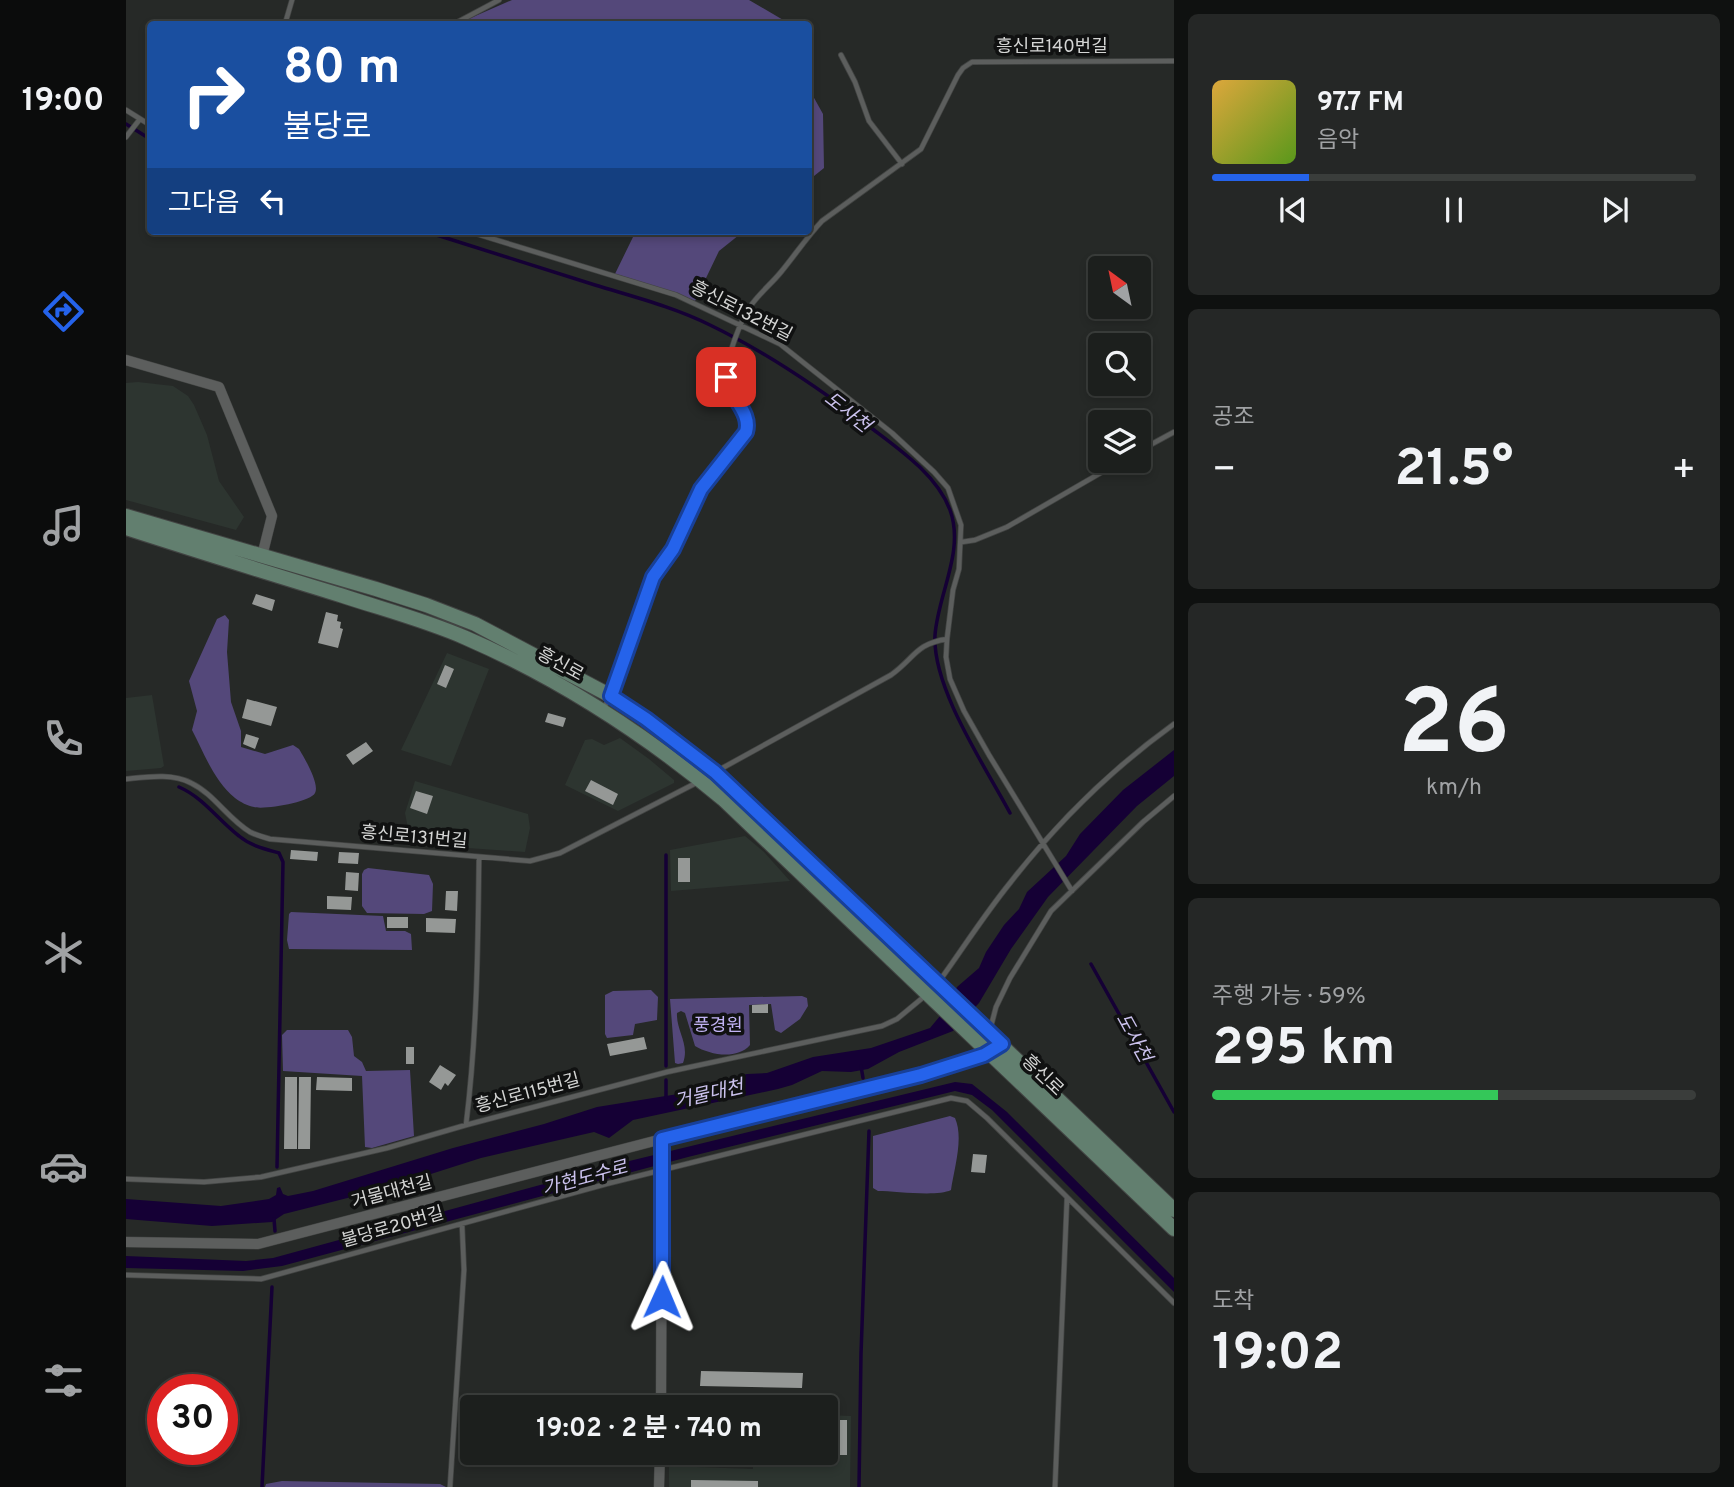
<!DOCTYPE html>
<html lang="ko">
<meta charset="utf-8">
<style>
:root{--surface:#1c1f1d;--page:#252726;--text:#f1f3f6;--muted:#a0a2a4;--line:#3a3d3b;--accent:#2563eb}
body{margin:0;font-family:Overpass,"Noto Sans KR",sans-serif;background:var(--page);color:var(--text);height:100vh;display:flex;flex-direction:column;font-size:26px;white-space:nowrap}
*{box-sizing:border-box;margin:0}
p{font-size:23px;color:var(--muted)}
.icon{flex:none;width:38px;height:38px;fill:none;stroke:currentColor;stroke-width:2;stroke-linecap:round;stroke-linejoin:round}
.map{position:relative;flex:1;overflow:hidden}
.drawer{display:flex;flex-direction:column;gap:14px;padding:14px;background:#0f1110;width:560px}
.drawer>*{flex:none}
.banner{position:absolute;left:21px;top:21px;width:665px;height:214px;border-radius:7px;box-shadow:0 4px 10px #0003,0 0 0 2px var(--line);background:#1a4fa0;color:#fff;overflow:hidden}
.needle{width:46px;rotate:327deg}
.controls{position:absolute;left:962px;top:256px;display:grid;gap:14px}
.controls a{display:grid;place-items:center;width:63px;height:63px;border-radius:7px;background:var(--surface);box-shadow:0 4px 10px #0003,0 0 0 2px var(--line);font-size:35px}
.speed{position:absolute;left:21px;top:1374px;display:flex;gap:14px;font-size:35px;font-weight:700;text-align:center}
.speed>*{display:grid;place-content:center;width:91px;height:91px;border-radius:50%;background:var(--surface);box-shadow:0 4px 10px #0003,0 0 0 2px var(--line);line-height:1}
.speed .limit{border:10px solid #d22;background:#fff;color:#111}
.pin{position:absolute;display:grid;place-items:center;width:60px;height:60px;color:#fff;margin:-30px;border-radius:14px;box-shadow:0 4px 10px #0006}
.me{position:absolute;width:77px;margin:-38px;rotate:1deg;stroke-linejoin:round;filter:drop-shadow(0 0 5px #0008)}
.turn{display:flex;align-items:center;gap:24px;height:147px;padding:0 21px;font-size:32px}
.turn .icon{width:91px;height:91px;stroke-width:2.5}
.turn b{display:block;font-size:49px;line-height:60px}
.then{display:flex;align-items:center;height:66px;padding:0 21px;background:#0003;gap:14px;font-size:26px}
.big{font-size:52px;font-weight:700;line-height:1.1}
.drawer .card{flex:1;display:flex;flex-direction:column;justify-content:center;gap:10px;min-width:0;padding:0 24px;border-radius:10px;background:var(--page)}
.drawer .dial{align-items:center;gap:0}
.dial b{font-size:91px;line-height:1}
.song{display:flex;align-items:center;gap:21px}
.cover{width:84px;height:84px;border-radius:10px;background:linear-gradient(135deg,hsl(40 70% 55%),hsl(90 70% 35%))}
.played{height:7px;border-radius:4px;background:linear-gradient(90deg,var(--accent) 20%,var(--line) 20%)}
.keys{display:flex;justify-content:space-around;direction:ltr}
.heat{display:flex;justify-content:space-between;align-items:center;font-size:38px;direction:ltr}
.charge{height:10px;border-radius:5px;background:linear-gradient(90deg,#34c759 59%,var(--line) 0)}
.trip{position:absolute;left:334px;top:1395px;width:378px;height:70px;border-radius:7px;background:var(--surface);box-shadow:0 4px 10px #0003,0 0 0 2px var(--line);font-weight:700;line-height:70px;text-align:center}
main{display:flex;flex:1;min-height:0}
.menu{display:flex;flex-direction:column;width:126px;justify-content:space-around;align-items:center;background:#0b0c0c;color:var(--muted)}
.menu .icon{width:49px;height:49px}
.menu .current{color:var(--accent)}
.menu b{font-size:32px;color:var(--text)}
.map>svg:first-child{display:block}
</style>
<main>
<nav class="menu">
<b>19:00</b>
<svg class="icon current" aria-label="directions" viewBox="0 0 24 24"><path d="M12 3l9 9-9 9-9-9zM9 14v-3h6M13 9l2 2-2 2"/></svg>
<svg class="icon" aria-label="music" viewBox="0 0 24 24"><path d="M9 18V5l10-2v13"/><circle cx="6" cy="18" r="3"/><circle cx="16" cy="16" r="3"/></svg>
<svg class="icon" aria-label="phone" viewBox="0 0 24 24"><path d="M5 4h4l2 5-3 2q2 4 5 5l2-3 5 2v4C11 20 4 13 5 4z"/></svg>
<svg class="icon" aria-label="climate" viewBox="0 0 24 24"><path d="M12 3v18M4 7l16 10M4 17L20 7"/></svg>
<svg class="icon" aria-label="car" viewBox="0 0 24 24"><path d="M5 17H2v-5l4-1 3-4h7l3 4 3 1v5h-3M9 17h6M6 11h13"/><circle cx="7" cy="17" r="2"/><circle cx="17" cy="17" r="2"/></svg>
<svg class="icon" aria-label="filters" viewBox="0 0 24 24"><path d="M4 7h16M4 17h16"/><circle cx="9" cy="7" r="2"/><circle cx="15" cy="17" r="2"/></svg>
</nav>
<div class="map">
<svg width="1048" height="1487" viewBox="0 0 1048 1487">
<rect width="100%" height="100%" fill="#262927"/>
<path fill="#2d3530" d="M12 382 47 386 62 396 68 405 81 435 93 481 118 517 110 530 0 500V383Z
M321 653 363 669 325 766 275 750Z
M26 695 38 766 35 768 0 771V698Z
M494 738 523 759 548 780V783L492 811 439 785 459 740 466 739 478 745Z
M289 781 402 814 404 828 399 852 285 844 279 813Z
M619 836 638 852 664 881 545 891 544 850Z
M700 1415 725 1416 724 1487H543V1466L627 1469V1453L700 1452Z"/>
<path fill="#54487a" d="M386 0H623L664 24H331Z
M682 87 697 114 698 168 683 180Z
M504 231H618L593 251 569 301 487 278 507 237Z
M99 615 103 620 101 652 105 702 115 731V747L139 754 167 745 173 749C178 757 194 784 189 793 185 802 138 810 128 807 122 806 114 802 109 798 88 781 78 753 66 730L71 711 63 681 91 619Z
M242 868 303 875 307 884 306 911 298 914 241 913 236 906V874L238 870Z
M165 912 257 916 260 931H279L285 934 286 950 163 949 161 940 163 914Z
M525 990 532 997 531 1020 509 1024 507 1035 481 1038 479 1034V995L487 991Z
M676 996 681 998 682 1006 674 1019 655 1033 649 1030 645 1004 623 1005 624 1045C611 1060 584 1055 569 1046L559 1013 555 1011 551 1013C550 1031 564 1044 557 1063L552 1064 549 1063 544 999Z
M161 1030H222L226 1037 228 1056 236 1062 240 1071 284 1070 288 1136 246 1148 239 1147 236 1076 157 1071 156 1035Z
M824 1116 829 1118C838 1138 828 1169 825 1190 811 1197 769 1191 752 1191L747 1188V1136Z
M156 1481 314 1484 320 1487H139L140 1484Z"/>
<path fill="#150035" d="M1048 750V776L1011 806 922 897 885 949 853 1003 827 1031 773 1052 742 1069 725 1072 696 1071 666 1085 652 1089 507 1120 483 1138 468 1132 355 1158 261 1188 158 1214 146 1222 86 1226 0 1219V1199L95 1206 143 1199 150 1195 151 1188 154 1187 157 1194 162 1196 187 1191 327 1148 418 1124 471 1107 552 1094 573 1086 621 1074 641 1073 687 1057 745 1048 804 1028 824 1004 831 987 853 968 860 952 878 925 893 909 901 892 940 856 954 834 997 790Z
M829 1082 846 1084 881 1112 1048 1278V1292L866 1110 846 1095 829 1091 562 1157 156 1266 117 1271 0 1268V1256L120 1261 147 1258 491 1164Z"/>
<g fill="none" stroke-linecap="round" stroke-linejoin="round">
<path stroke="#150035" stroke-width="3.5" d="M0 124 24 139
M298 231C355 249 412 267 469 285 508 297 548 307 584 325 642 353 693 388 744 427 773 449 811 475 824 510 839 551 812 594 809 635 806 688 859 766 884 813
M53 787C78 798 92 820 113 836 125 846 139 849 153 853L157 862 151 1167
M965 964 1048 1112
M540 1066V855
M735 1066 737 1078
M540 1099V1080
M148 1219 149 1231
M136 1487 146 1287
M733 1487 735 1354 743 1131"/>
</g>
<path fill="#959896" d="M130 594 149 600 146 611 126 604Z
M200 612 212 615 211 621 215 622 214 628 217 629 212 648 192 643Z
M319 665 328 669 320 688 311 684Z
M121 699 151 707 145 726 116 718Z
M422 713 440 718 437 727 419 722Z
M120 734 133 738 129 749 117 744Z
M240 742 247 751 227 765 220 755Z
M465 780 492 794 487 805 459 791Z
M290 791 307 796 301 814 284 808Z
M311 837 336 839 335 846 311 844Z
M165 850 192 852 191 861 164 859Z
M213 852 233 853 232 864 212 863Z
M552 858H564V882H552Z
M220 872 233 873 232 891 219 890Z
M320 891H332L331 911 319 910Z
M201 896 226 897 225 910 201 909Z
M261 917H282V928H261Z
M300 918 330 919 329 933 300 932Z
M642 1004V1013H626V1005Z
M518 1037 521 1049 484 1056 481 1044Z
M280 1047H288V1064H280Z
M314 1065 330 1075 322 1086 319 1083 315 1090 303 1082Z
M159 1077H171V1149H158Z
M173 1077H185L184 1149H172Z
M191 1077 226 1078V1091L190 1090Z
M847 1154 861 1155 859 1173 845 1172Z
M575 1371 677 1373 676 1388 574 1386Z
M705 1420H721V1455H706Z
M565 1480 632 1481V1487H565Z"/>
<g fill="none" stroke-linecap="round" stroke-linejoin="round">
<defs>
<path id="service" d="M159 24 166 0
M328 24 373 0
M715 55 729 82 743 121 776 164
M0 110 24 125
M0 137 14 119
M341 231 550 295 654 344 766 433 808 472 822 488 835 525 833 569 827 590 821 639 820 657 824 679 838 711 863 755 946 891
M1013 451 1048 432
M836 542 849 540 881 527 997 460
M477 709 485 696 527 577 547 549 575 489 620 432C626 411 602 399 600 379 599 361 615 318 626 304 635 292 646 283 655 272 669 255 681 237 696 221L795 149 832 75 837 68 846 62 1048 61
M591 771 765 675C789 658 789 644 821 639
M0 779C21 777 46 773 65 783 88 794 102 819 124 832 130 835 137 837 144 839L404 861 434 853 572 782
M812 983C836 950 858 915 884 883 930 824 987 768 1048 724
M864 1030 870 1007 884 978 925 911 1017 822 1048 796
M340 1125C351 1036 352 947 353 858
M0 1179 78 1182 135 1177 261 1148 340 1125 541 1072 756 1026 771 1019 800 995
M0 1275 135 1279 480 1184 825 1098 841 1101 861 1118 1048 1303
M324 1487 338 1270 336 1224
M929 1487 941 1198"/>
<path id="minor" d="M0 360 93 387 146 516 136 556
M0 1242 132 1244 536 1139 795 1075 840 1062 866 1050
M535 1407 536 1139
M533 1487 534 1452"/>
<path id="secondary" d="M0 516 250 589 300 605 349 624 485 696 520 719 589 772 1048 1210
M0 528C71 551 142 573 214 595 256 609 299 620 340 638 432 678 520 735 597 799L1048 1229"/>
</defs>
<use href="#service" stroke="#424443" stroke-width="6"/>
<use href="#minor" stroke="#424443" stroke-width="11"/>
<use href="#secondary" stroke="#424443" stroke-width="16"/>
<use href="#service" stroke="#5c5e5d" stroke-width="4.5"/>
<use href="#minor" stroke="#5c5e5d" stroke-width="10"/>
<use href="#secondary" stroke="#627f6f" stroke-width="14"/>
</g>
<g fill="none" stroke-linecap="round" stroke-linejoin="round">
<defs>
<path id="route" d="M536 1297V1139L795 1075 858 1055 876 1044 589 772 520 719 485 696 527 577 547 549 575 489 620 432C626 412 603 397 600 377"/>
</defs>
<use href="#route" stroke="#184099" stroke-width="18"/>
<use href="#route" stroke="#2563eb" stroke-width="12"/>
</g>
<g text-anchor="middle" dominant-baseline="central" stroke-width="7" stroke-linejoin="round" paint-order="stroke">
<g font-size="18" fill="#d4d5d4" stroke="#101111">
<text x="926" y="47">흥신로140번길</text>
<text transform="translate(615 312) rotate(27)">흥신로132번길</text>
<text transform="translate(434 665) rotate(29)">흥신로</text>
<text transform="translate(288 838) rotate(5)">흥신로131번길</text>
<text transform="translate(916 1076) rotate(44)">흥신로</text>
<text transform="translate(402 1094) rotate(-15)">흥신로115번길</text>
<text transform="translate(266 1193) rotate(-15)">거물대천길</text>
<text transform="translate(267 1228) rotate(-16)">불당로20번길</text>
</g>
<g font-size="18" fill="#c2b4f5" stroke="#101111">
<text x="592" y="1026">풍경원</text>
</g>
<g font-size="19" font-style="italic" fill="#cbc2ee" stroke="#101111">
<text transform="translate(721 413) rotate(38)">도사천</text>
<text transform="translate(1007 1038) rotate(61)">도사천</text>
<text transform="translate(583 1095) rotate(-13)">거물대천</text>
<text transform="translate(459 1179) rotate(-15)">가현도수로</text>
</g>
</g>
</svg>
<div class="controls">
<a><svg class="needle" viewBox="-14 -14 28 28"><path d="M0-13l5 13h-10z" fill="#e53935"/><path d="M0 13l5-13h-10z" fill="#a0a2a4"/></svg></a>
<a><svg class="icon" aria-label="search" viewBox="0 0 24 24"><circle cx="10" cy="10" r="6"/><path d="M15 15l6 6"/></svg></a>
<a><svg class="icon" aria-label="layers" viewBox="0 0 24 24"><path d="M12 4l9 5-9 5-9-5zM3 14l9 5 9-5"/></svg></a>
</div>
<div class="speed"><div class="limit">30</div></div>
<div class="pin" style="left:600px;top:377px;background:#d93025"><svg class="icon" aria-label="arrive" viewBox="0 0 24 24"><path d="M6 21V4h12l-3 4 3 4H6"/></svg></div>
<svg class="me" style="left:536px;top:1297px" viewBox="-20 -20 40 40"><path d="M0-17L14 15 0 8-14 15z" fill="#2563eb" stroke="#fff" stroke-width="4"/></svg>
<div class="trip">19:02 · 2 분 · 740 m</div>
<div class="banner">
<div class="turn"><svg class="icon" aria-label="right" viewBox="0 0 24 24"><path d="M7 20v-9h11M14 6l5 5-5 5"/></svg><div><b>80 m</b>불당로</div></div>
<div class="then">그다음<svg class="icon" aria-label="left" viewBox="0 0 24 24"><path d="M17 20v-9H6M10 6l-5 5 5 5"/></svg></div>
</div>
</div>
<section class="drawer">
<div class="card">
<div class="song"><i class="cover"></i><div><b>97.7 FM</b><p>음악</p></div></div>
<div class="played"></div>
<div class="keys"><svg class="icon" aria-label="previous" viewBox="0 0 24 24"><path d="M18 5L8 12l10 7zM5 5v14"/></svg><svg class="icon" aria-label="pause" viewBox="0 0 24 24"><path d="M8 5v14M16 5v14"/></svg><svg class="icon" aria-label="next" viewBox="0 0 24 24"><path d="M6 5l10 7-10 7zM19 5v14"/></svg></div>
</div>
<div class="card"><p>공조</p>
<div class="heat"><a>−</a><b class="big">21.5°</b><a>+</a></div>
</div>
<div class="card dial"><b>26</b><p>km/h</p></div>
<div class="card"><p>주행 가능 · 59%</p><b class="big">295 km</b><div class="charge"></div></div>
<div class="card"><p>도착</p><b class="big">19:02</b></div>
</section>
</main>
